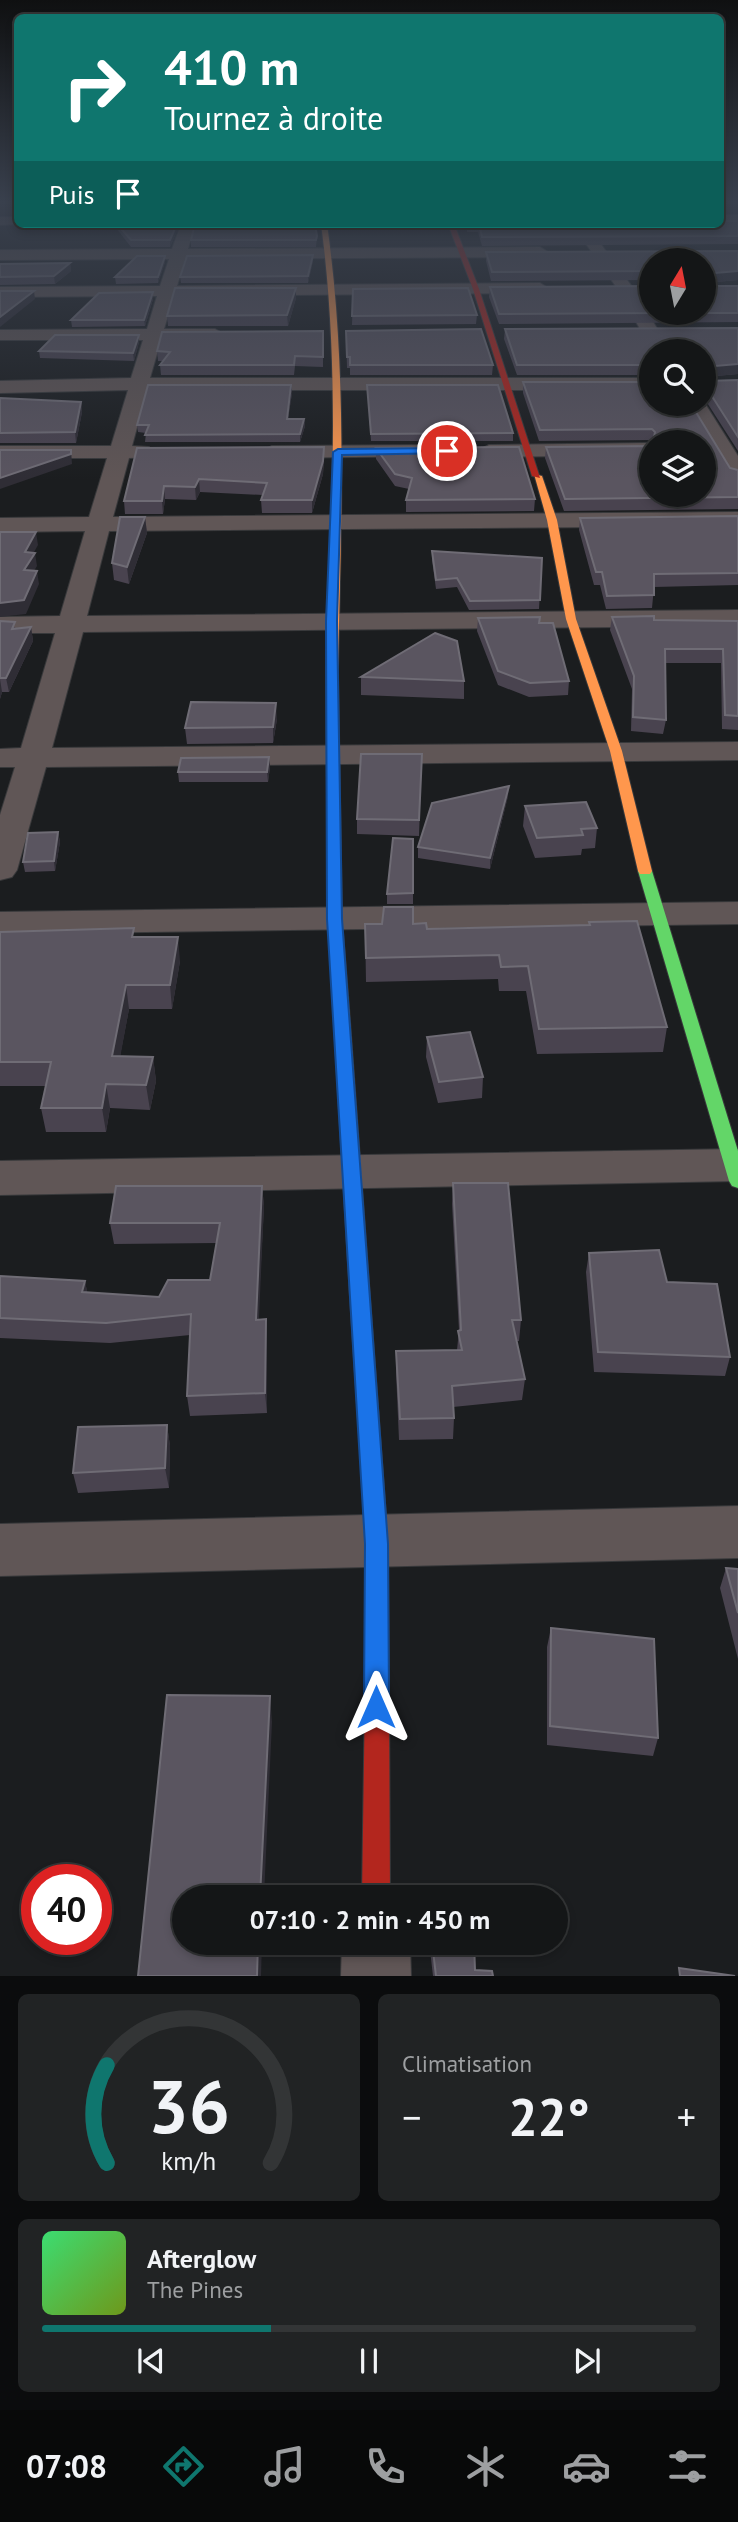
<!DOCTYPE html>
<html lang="fr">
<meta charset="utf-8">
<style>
:root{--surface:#141617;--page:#212324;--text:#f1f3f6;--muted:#9d9fa1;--line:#333536;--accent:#0f766e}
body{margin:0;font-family:"PT Sans",sans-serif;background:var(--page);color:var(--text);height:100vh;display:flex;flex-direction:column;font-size:26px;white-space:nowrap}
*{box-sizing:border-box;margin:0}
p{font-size:23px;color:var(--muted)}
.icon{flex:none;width:38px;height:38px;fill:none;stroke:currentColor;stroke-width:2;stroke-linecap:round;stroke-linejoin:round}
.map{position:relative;height:1976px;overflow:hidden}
.details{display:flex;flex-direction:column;gap:18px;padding:18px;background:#0b0c0d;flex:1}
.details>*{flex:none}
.top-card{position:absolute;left:14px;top:14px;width:710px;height:214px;border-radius:10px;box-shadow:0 4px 10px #0003,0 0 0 2px var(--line);background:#0f766e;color:#fff;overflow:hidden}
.needle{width:46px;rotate:10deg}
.controls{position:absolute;left:639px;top:248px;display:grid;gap:14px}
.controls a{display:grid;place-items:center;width:77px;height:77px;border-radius:50%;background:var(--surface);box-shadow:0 4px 10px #0003,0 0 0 2px var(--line);font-size:35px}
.speed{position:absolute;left:21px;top:1864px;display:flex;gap:14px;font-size:35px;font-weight:700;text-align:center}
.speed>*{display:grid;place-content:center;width:91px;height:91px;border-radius:50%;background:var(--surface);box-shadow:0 4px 10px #0003,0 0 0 2px var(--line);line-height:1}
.speed .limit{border:10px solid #d22;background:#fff;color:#111}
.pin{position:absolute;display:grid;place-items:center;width:60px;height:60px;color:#fff;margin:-30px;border:4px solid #fff;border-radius:50%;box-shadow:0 2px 7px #0007}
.me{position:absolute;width:77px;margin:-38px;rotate:0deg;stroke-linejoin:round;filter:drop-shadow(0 0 5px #0008)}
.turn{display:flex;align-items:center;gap:24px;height:147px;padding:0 35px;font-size:32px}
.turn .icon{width:91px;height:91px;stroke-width:2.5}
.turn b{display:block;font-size:49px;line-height:60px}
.then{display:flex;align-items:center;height:66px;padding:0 35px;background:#0003;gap:14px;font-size:26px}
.big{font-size:52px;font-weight:700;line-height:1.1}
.details .card{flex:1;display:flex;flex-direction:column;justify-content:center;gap:10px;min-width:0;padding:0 24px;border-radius:10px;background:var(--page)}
.details .dial{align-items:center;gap:0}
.dial svg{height:182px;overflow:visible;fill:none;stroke:var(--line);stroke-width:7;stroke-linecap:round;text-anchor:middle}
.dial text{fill:var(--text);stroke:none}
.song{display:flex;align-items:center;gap:21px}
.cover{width:84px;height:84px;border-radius:10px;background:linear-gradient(135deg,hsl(140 70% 55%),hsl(80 70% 35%))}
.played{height:7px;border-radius:4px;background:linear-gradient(90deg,var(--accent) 35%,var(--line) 35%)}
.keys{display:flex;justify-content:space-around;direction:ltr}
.heat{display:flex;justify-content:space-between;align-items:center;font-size:38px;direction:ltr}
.details .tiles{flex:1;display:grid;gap:18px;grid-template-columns:1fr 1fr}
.card:last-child{grid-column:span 2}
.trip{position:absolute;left:172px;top:1885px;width:396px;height:70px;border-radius:35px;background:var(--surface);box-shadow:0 4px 10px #0003,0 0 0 2px var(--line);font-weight:700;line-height:70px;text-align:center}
.menu{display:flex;height:112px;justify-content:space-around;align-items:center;background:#080909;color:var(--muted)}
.menu .icon{width:49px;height:49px}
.menu .selected{color:var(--accent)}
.menu b{font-size:32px;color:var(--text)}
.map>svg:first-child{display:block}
</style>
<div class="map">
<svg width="738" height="1976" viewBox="0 0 738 1976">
<rect width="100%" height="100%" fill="#1b1d1f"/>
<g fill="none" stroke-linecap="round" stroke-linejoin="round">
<defs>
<path id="street" d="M721 215H738V223H721Z
M0 217H18V224H23L0 225Z
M181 224H195L188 249 540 247 548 252 540 257 185 259 177 286 540 283 548 288 540 293 174 296 164 329H215L224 334 215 339 161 340 150 378H651V390H147L132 446 149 447 152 452 149 457 129 458 113 517 738 512V526L109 531 87 616 738 610V626L83 632 52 748 738 742V760L46 767 17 870 12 877 0 880V815L15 767H0V749L21 748 55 633H0V617L60 616 85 531 0 532V518L89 517 107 458H0V446H111L128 390 0 393V381L131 378 143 340H0V330L147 329 157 296 0 297V287L160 286 169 259 0 260V250L172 249Z
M572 224H586L633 288 671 352H653L617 288Z
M704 402 738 456V480L730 478 685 404Z
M651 443V455L489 457 478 451 489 445Z
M428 445 439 451 436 456 272 458 261 452 272 446Z
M738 902V924L0 934V912Z
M738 1149V1181L0 1195V1161Z
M738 1506V1558L0 1576V1524Z
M342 1942H410L411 1976H341Z"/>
<path id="fast" d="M332 668 338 671 342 919 349 1008 341 1013 333 1008 328 919 326 671Z
M645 867 652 871 738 1151V1188L732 1186 729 1181 638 871Z
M360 1289 367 1291 370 1297 388 1543 389 1694 386 1703 377 1706 368 1703 365 1694 366 1543 350 1297 353 1291Z"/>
<path id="slow" d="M321 224H327C348 372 341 522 338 671L332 674 326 671C331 522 341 372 321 224Z
M534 474 542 476 557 520 576 619 622 751 652 871 650 874H640L638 871 610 751 566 619 547 520Z
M341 1003 349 1008 370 1297 367 1303 360 1305 353 1303 350 1297 333 1008Z"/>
<path id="jam" d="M448 224H454L479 289 540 478 532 476 473 289Z
M377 1682 386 1685 389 1694 390 1897H362L365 1694 368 1685Z"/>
</defs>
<use href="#street" stroke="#38393b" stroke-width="2"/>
<use href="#fast" stroke="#38393b" stroke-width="2"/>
<use href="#slow" stroke="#38393b" stroke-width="2"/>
<use href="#jam" stroke="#38393b" stroke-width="2"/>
<use href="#street" fill="#605656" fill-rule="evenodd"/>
<use href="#fast" fill="#63d668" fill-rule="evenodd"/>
<use href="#slow" fill="#ff974d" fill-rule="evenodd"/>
<use href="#jam" fill="#b3261e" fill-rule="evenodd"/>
</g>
<path fill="#49434f" d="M738 221V244L482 246 478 232H467V224Z
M113 224H180L170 247H131Z
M317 236 316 247H191V240Z
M738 251V280L705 283V286H738V322L499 324 489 297 490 287 651 286V313H704V261H651V280L491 281 486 261V252Z
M313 261 308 283H181L180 277Z
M165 262 158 283 116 284 115 277Z
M70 263 71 271 55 284 0 285V264Z
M296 288V298L288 326H168L167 316Z
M353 289 477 315 476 324 352 325Z
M153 299 145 326 72 327 71 320Z
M738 328V374L705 377 706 381 738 380V451L706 401H704V352H651V375H517L504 339 505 329Z
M323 331V367L295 366 294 375H161L160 365 163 361H158L157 351Z
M346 331 493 365 492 375H350V368H347Z
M139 342 134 361 40 358 39 351Z
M523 382H651L730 468 738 470V509L564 511 545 458 546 447 651 495 653 443 651 440 539 441 523 393Z
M291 385 292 393 288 419H304L305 426 300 442H145L146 433 138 432 137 425Z
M367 385 513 433V441H371Z
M0 398 81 402 82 412 76 443H0Z
M137 448 324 459 323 474 312 513H262L261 500 263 495 200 492 196 500 165 499 163 514H125L124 501Z
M376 448 535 499 534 511 406 512V500L409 489 395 486 376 459Z
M738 516V585L654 587 652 608 606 609 600 585H594L579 530 580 518Z
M145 517 147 533 129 584 114 580 112 563Z
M432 551 542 558 539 609 469 610 457 587 436 589 432 560Z
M612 617 654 620 738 621V730L722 729 721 663H665L666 720 663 734 631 731 632 689 610 630Z
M478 618 539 623 569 681 568 695 529 697 498 685 477 631Z
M0 621 16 628 31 627 33 641 9 692H2L0 699Z
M361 677 464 681V699L361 695Z
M277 719 273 743 187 744 185 728Z
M422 754 419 836 357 834V819Z
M269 757 270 767 268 782H179L178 772Z
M508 796 490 869 418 858V847Z
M525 806 597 828 595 848 582 849 581 855 535 858 523 826Z
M58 832 60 842 55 871 25 872 23 862Z
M413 839V904H387V894Z
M589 922 667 1027 663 1052 537 1054 526 991H499L498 979 366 982 365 924H413L427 929 589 925Z
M0 932 135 937 180 961 172 1009H129L120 1056 153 1057 156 1081 150 1110 110 1108 106 1132H46L41 1108 46 1086H0Z
M427 1037 483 1077 482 1098 438 1103 426 1057Z
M453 1183 521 1320 519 1341H516L525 1379 522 1400 453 1407 454 1418 453 1439 399 1440 396 1372V1351L457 1350 459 1330 452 1204Z
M262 1186 264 1206 258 1320 266 1319 267 1339V1413L190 1416 187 1396 190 1335 110 1343 0 1338V1276L85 1281 87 1292 159 1297 210 1280 216 1243 114 1244 110 1223Z
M589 1253 667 1282 730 1357 725 1376 594 1372 586 1272Z
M167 1425 170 1446 169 1488 78 1493 73 1473Z
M726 1568 738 1569V1659L720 1588Z
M551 1628 658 1738 653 1756 547 1745V1647Z
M430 1942H474L475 1970 493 1976H433L430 1950Z"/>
<path fill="#2f2d35" d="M177 224H180L170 247V240Z
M313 255V261L308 283V276Z
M165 256V262L158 283V277Z
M70 263 71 271 55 284 54 276Z
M738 271V280L704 283V274Z
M296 288V298L288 326 287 315Z
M34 291 35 299 0 327V317Z
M153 292V299L145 326 144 320Z
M139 335V342L134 361 133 353Z
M738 364V374L704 377V367Z
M291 385 292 393 287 426V419Z
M704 390H708L706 401H704Z
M81 402 82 412 76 443 75 432Z
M304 419 305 426 300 442V434Z
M324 447 323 474 312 513V500Z
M71 450 72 464 0 489V478Z
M199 479 200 492 196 500 195 487Z
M164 486 165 499 163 514 162 501Z
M145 517 147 533 129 584 127 567Z
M36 532 38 545 28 563 35 553 37 566 26 584 24 570 25 552Z
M37 571 39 584 26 614 0 617V603Z
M31 627 33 641 9 692 6 678Z
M0 679 2 692 0 699Z
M276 703 277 719 273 743V727Z
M269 757 270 767 268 782 267 772Z
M509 786 508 796 490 869V858Z
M58 832 60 842 55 871 54 861Z
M178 937 180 961 172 1009 170 985Z
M126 985 129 1009 116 1080 112 1056Z
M153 1057 156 1081 150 1110 146 1085Z
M106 1084 110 1108 106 1132 102 1108Z
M262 1186 264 1206 258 1340 256 1320Z
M85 1281 89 1301 82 1292Z
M266 1319 267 1339V1413L265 1393Z
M167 1425 170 1446 169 1488 165 1468Z
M270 1696 272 1722 264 1897H260Z
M258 1942H262L261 1976H257Z"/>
<path fill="#5a5560" stroke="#6f6c75" stroke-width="2" d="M721 221H738V236L482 237 479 224H477H721Z
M117 224H177L170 240H131Z
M195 224H315L317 236 316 240H191Z
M738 251V271L704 274V261H651V271L492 272 486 252Z
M313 255 308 276 180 277 187 256Z
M137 256H165L158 277H115Z
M70 263 54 276 0 277V264Z
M704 278 705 286H738V313H704Z
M651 286V313H660L499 314 490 287Z
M175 288H296L287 315 167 316Z
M468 288 477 315 352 316 353 289Z
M0 291H34L0 317Z
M153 292 144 320H71L99 293Z
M738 328V364L704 367V352H651V365H517L505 329Z
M481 329 493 365H350V357H347L346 331Z
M323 331V357L295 356 294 365H160L170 352 157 351 162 332Z
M55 335H139L133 353 39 351Z
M704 370 706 381 738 380V437L708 390H704Z
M523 382H651V404H691L730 468 738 470V497L565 499 546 447 651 446V495H704V443H653L655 432 652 429 540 430Z
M148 385H291L287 419H304L300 434 145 435 149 425H137Z
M367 385H498L513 433 371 434Z
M0 398 81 402 75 432 0 433Z
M324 447 323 461 312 500H261L267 483 199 479 195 487 164 486 162 501H124L137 448Z
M519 447 535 499 406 500 412 478 395 474 376 448Z
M0 450H71V454L0 478Z
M738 516V573L654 574V595L607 596 602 572H596L580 518Z
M120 517H145L127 567 112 563Z
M0 532H36L25 552 35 553 24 570 37 571 24 600 0 603Z
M432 551 542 558 540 600 470 601 457 578 436 580Z
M654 616V620L738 621V716L725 715 723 649H665L666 720 633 717 634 676 612 617Z
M540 617 539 623H553L569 681 530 683 498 671 478 618Z
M0 621 15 622 12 629 31 627 6 678H0Z
M435 633 457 641 464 681 361 677Z
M191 702 276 703 273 727 185 728Z
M361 754H422L419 820 357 819Z
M269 757 267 772H178L181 758Z
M509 786 490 858 418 847 432 803Z
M586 802 597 828 581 829 583 835 537 838 525 806Z
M58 832 54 861 23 862 28 833Z
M393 838 413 839V893L387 894Z
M384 907H413V924L426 923 427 929 590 925 589 922 637 921 667 1027 539 1029 528 966 501 967 499 955 366 958 365 924H382Z
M134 928 132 937H178L170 985H126L112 1056 153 1057 146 1085 106 1084 102 1108H41L51 1062H0V932Z
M470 1032 483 1077 439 1082 427 1037Z
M453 1183H508L521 1320H512L525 1379 452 1386 454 1418 400 1419 396 1351 462 1350 458 1331 461 1330Z
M116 1186H262L256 1320 266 1319 265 1393 187 1396 191 1314 106 1323 0 1318V1276L85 1281 82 1292 159 1297 168 1280H210L220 1223H110Z
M659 1250 667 1282 717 1284 730 1357 598 1352 589 1253Z
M167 1425 165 1468 73 1473 78 1427Z
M726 1568 738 1569V1613Z
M551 1628 654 1639 658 1738 550 1726Z
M167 1695 270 1696 260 1897H184V1942H258L257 1976H138Z
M432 1942H474L475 1970 492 1971 493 1976H436Z
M679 1968 735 1976H680Z"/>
<linearGradient id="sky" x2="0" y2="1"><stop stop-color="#0f1011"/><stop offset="0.42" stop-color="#39404d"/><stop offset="1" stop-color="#39404d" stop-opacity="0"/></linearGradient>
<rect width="738" height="480" fill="url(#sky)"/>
<path fill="#1a73e8" stroke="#114b97" stroke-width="2" d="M447 448 450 453 342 455 337 621 342 919 388 1544 389 1707 385 1716 376 1719 367 1716 364 1707 365 1544 327 919 326 621 333 452 338 449Z"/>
</svg>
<div class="controls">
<a><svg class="needle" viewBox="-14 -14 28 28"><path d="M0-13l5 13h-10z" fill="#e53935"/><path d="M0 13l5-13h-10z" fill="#9d9fa1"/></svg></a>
<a><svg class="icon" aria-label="search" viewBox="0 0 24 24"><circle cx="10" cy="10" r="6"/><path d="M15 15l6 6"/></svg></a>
<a><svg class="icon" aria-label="layers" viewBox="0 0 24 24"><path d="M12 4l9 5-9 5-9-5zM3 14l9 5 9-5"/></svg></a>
</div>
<div class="speed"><div class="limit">40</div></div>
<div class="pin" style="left:447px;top:451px;background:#d93025"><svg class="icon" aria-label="arrive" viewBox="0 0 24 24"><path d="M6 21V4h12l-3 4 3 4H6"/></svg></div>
<svg class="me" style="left:376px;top:1707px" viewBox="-20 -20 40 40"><path d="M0-17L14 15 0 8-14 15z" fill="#1a73e8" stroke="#fff" stroke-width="4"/></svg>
<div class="trip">07:10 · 2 min · 450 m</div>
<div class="top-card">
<div class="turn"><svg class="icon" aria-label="right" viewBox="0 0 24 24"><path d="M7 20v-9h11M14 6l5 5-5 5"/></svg><div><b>410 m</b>Tournez à droite</div></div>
<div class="then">Puis<svg class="icon" aria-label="arrive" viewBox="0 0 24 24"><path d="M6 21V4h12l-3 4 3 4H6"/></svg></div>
</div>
</div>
<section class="details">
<div class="tiles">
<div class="card dial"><svg viewBox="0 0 100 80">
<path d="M14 69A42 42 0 1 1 86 69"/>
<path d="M14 69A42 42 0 0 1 14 26" stroke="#0f766e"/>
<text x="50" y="56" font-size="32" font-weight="700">36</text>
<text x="50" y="72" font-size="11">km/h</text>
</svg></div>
<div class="card"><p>Climatisation</p>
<div class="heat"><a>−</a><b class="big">22°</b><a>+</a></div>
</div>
<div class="card">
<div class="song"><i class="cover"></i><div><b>Afterglow</b><p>The Pines</p></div></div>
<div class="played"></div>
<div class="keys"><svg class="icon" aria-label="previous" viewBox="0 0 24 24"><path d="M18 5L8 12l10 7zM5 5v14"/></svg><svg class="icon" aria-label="pause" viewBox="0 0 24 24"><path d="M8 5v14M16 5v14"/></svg><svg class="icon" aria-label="next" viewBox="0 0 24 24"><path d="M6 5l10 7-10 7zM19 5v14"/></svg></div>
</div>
</div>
</section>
<nav class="menu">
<b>07:08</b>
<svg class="icon selected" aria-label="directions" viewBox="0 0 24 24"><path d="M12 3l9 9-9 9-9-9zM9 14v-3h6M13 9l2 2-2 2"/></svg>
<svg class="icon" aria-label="music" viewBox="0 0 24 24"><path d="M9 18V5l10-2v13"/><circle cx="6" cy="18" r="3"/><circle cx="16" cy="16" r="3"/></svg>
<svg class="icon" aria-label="phone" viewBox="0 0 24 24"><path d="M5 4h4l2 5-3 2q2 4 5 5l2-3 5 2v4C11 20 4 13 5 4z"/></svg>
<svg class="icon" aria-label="climate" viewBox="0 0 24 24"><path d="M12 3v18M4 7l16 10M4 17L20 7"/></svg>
<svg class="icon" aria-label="car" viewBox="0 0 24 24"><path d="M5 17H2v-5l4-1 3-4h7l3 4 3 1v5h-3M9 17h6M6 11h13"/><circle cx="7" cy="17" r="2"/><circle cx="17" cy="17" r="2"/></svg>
<svg class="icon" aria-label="filters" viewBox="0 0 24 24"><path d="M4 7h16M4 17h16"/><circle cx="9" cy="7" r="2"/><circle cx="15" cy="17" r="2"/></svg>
</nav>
